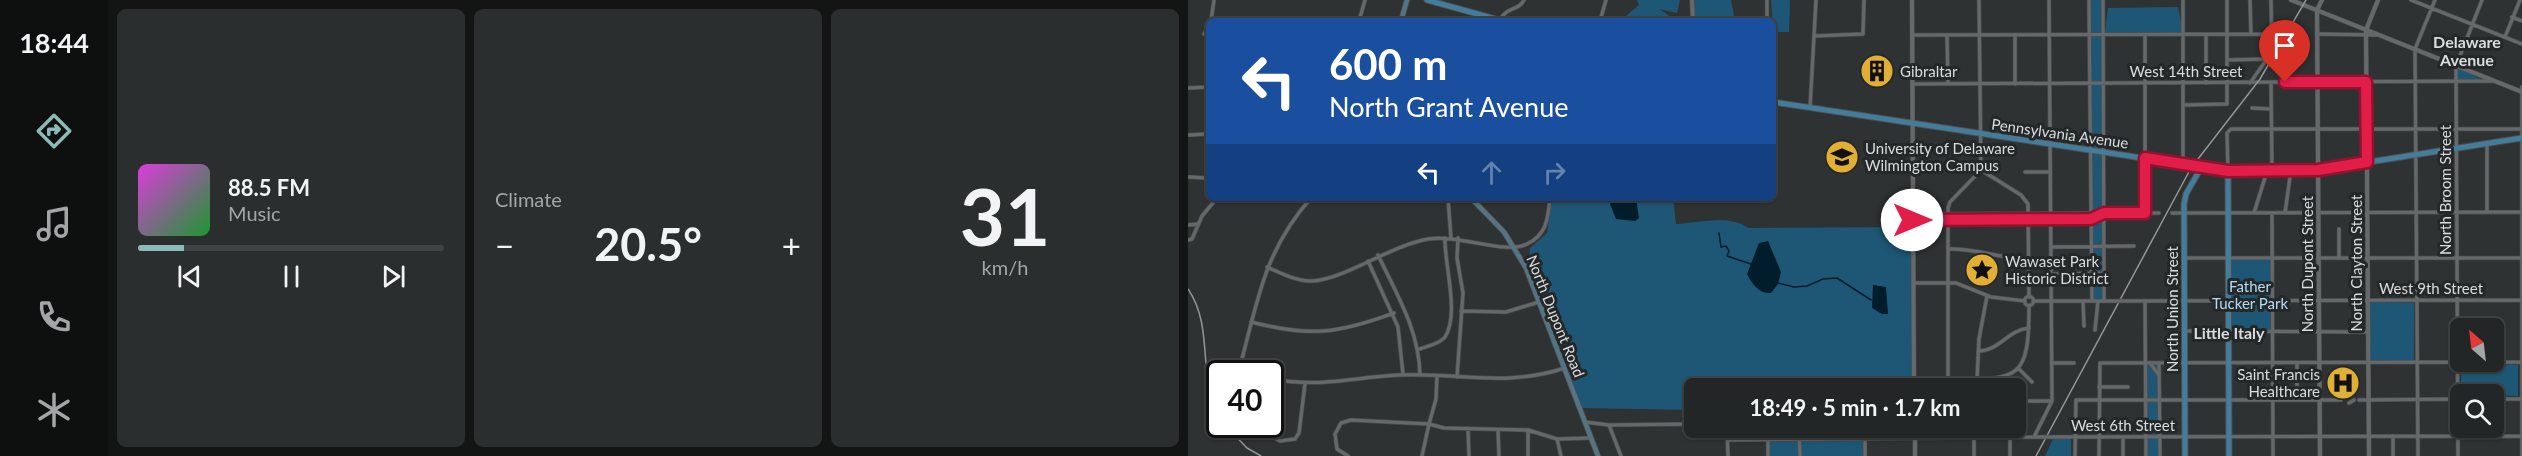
<!DOCTYPE html>
<meta charset="utf-8">
<style>
:root{--surface:#232626;--page:#2b2e2e;--text:#f1f3f6;--muted:#a3a5a7;--line:#404343;--accent:#8bbbb9}
body{margin:0;font-family:Lato,sans-serif;background:var(--page);color:var(--text);height:100vh;display:flex;flex-direction:column;font-size:22px;white-space:nowrap}
*{box-sizing:border-box;margin:0}
p{font-size:20px;color:var(--muted)}
.icon{flex:none;width:33px;height:33px;fill:none;stroke:currentColor;stroke-width:2;stroke-linecap:round;stroke-linejoin:round}
.map{position:relative;flex:1;overflow:hidden}
.sheet{display:flex;flex-direction:column;gap:9px;padding:9px;background:#131515;width:1080px}
.sheet>*{flex:none}
.hud{position:absolute;left:18px;top:18px;width:570px;height:183px;border-radius:9px;box-shadow:0 2px 4px #0004,0 0 0 2px var(--line);background:#1a4fa0;color:#fff;overflow:hidden}
.needle{width:39px;rotate:332deg}
.fabs{position:absolute;left:1262px;top:318px;display:grid;gap:12px}
.fabs a{display:grid;place-items:center;width:54px;height:54px;border-radius:9px;background:var(--surface);box-shadow:0 2px 4px #0004,0 0 0 2px var(--line);font-size:30px}
.speed{position:absolute;left:18px;top:360px;display:flex;gap:12px;font-size:30px;font-weight:700;text-align:center}
.speed>*{display:grid;place-content:center;width:78px;height:78px;border-radius:50%;background:var(--surface);box-shadow:0 2px 4px #0004,0 0 0 2px var(--line);line-height:1}
.speed .limit{border:3px solid #111;border-radius:9px;background:#fff;color:#111}
.pin{position:absolute;display:grid;place-items:center;width:51px;height:51px;color:#fff;margin:-62px -26px;border-radius:50% 50% 50% 0;rotate:-45deg;box-shadow:0 0 6px #0007}
.pin .icon{rotate:45deg}
.me{position:absolute;width:66px;margin:-33px;rotate:90deg;stroke-linejoin:round;filter:drop-shadow(0 0 4px #0008)}
.turn{display:flex;align-items:center;gap:21px;height:126px;padding:0 24px;font-size:27px}
.turn .icon{width:78px;height:78px;stroke-width:2.5}
.turn b{display:block;font-size:42px;line-height:51px}
.lanes{display:flex;align-items:center;height:57px;padding:0 24px;background:#0003;justify-content:center;gap:30px;direction:ltr}
.lanes .off{opacity:.35}
.big{font-size:45px;font-weight:700;line-height:1.1}
.sheet .tile{flex:1;display:flex;flex-direction:column;justify-content:center;gap:9px;min-width:0;padding:0 21px;border-radius:9px;background:var(--page)}
.sheet .dial{align-items:center;gap:0}
.dial b{font-size:78px;line-height:1}
.song{display:flex;align-items:center;gap:18px}
.cover{width:72px;height:72px;border-radius:9px;background:linear-gradient(135deg,hsl(300 70% 55%),hsl(130 70% 35%))}
.played{height:6px;border-radius:3px;background:linear-gradient(90deg,var(--accent) 15%,var(--line) 15%)}
.keys{display:flex;justify-content:space-around;direction:ltr}
.heat{display:flex;justify-content:space-between;align-items:center;font-size:33px;direction:ltr}
.sheet .tiles{flex:1;display:grid;gap:9px;grid-template-columns:repeat(3,1fr)}
.trip{position:absolute;left:496px;top:378px;width:342px;height:60px;border-radius:9px;background:var(--surface);box-shadow:0 2px 4px #0004,0 0 0 2px var(--line);font-weight:700;line-height:60px;text-align:center}
main{display:flex;flex:1;min-height:0}
.tabs{display:flex;flex-direction:column;width:108px;justify-content:space-around;align-items:center;background:#0e0f0f;color:var(--muted)}
.tabs .icon{width:42px;height:42px}
.tabs .selected{color:var(--accent)}
.tabs b{font-size:27px;color:var(--text)}
.map>svg:first-child{display:block}
</style>
<main>
<nav class="tabs">
<b>18:44</b>
<svg class="icon selected" aria-label="directions" viewBox="0 0 24 24"><path d="M12 3l9 9-9 9-9-9zM9 14v-3h6M13 9l2 2-2 2"/></svg>
<svg class="icon" aria-label="music" viewBox="0 0 24 24"><path d="M9 18V5l10-2v13"/><circle cx="6" cy="18" r="3"/><circle cx="16" cy="16" r="3"/></svg>
<svg class="icon" aria-label="phone" viewBox="0 0 24 24"><path d="M5 4h4l2 5-3 2q2 4 5 5l2-3 5 2v4C11 20 4 13 5 4z"/></svg>
<svg class="icon" aria-label="climate" viewBox="0 0 24 24"><path d="M12 3v18M4 7l16 10M4 17L20 7"/></svg>
</nav>
<section class="sheet">
<div class="tiles">
<div class="tile">
<div class="song"><i class="cover"></i><div><b>88.5 FM</b><p>Music</p></div></div>
<div class="played"></div>
<div class="keys"><svg class="icon" aria-label="previous" viewBox="0 0 24 24"><path d="M18 5L8 12l10 7zM5 5v14"/></svg><svg class="icon" aria-label="pause" viewBox="0 0 24 24"><path d="M8 5v14M16 5v14"/></svg><svg class="icon" aria-label="next" viewBox="0 0 24 24"><path d="M6 5l10 7-10 7zM19 5v14"/></svg></div>
</div>
<div class="tile"><p>Climate</p>
<div class="heat"><a>−</a><b class="big">20.5°</b><a>+</a></div>
</div>
<div class="tile dial"><b>31</b><p>km/h</p></div>
</div>
</section>
<div class="map">
<svg width="1334" height="456" viewBox="0 0 1334 456">
<rect width="100%" height="100%" fill="#2f3233"/>
<path fill="#1d5775" d="M449 0H492L489 13 471 9 485 18 483 21H432L451 5Z
M507 0H543L547 21H507Z
M583 0H602L601 32H585Z
M901 0H915L916 301H904L903 219 725 220V214L903 213Z
M990 7 995 32 917 33 920 8Z
M1269 67 1293 79 1266 80Z
M364 198H485L488 224C509 223 543 214 560 228L725 227 724 388H507V410L394 408 341 261 342 248 359 233Z
M1042 260H1082V330H1042Z
M1185 302 1226 303V360H1182V303Z
M958 363H971L972 456H958Z
M1273 365H1330V396L1273 394Z
M677 437V456H580V438Z
M865 439H883V456H857Z"/>
<path fill="#011d2c" d="M425 198H448L451 218 447 221 428 219 422 204Z
M580 241 593 272 590 284 583 293C571 294 564 284 559 274L571 243Z
M685 285 698 287 700 314H694L684 308Z"/>
<g fill="none" stroke-linecap="round" stroke-linejoin="round">
<path stroke="#011d2c" stroke-width="1.5" d="M531 233 533 247 538 246 541 251 539 256 563 264
M590 283 606 287 619 286 635 279 649 278 683 300"/>
<defs>
<path id="minor" d="M791 0 793 170
M901 0 904 301
M915 0 916 301
M995 0V163
M1062 0 1063 34
M1223 0 1334 44
M1324 17 1334 21
M312 20C319 6 331 11 336 0
M23 21 26 0
M171 21 177 0
M412 21 418 0
M579 21V0
M16 34 21 26
M1130 34 1188 35
M724 35 1084 34
M759 35 760 84
M827 35V84
M1018 35V83
M626 36 675 34 676 0
M1317 37 1332 0
M1039 60 1079 59
M1083 82 1084 171
M1062 83 1084 52 1083 0
M724 84 1305 81
M0 88 21 87
M995 105 1039 104V0
M622 108 628 0
M1064 108 1083 109
M0 135 21 134
M793 170 833 195 840 204 841 297
M1040 170 1039 133 1043 129H1332
M837 172H862
M0 177 21 178
M260 198 263 238
M1299 212V145
M957 213V35
M984 213 1332 212
M1066 213 1079 171
M1084 213 1085 456
M1097 213 1103 170
M725 214 971 213
M725 220 903 219 914 214
M0 225 10 224
M0 240 4 239 14 216 29 198
M863 247 946 246
M760 249C788 248 813 259 840 259
M190 255C209 295 231 330 232 375
M997 258H1332
M1151 258V229
M180 261 210 327 215 374
M79 267C92 273 108 281 123 281 156 280 201 246 240 239 271 234 317 255 339 244 359 235 360 218 362 198
M863 274 916 273
M725 283H768L803 297 837 301
M836.5 301a4.5 4.5 0 1 1 9 0a4.5 4.5 0 1 1-9 0Z
M845 301H926
M895 301 896 326
M938 301 1334 300
M957 302 958 456
M273 311 318 312 351 302
M63 322C122 337 149 334 206 313
M907 330 910 301
M997 331 1180 332
M232 349C239 346 252 344 257 337 272 314 256 264 257 238
M790 351C812 351 819 330 841 328
M864 363H886
M962 363 970 374
M971 363 972 456
M830 368 844 382
M51 369 67 374
M50 374C69 306 74 253 123 198
M249 376 248 399 241 424 256 428 340 430 369 439 403 438
M269 377 275 293 269 258 270 238
M82 378C127 389 167 377 211 375 272 372 315 388 377 368
M760 380C831 379 841 381 841 306
M789 380 791 339 799 296
M911 387H940
M760 388V208L762 202 793 170
M1305 399H1333
M1109 400V363
M1171 400 1270 399
M828 401H864
M1161 403 1166 400
M397 422 421 425 507 424
M64 424 92 441 107 439 111 433 117 384
M421 425 433 456
M539 428 540 456
M611 428 612 456
M677 428V456
M750 428V437
M786 428V456
M822 428V456
M280 429 281 456
M310 430 311 456
M1205 436V456
M846 437 864 401 861 0
M863 437 1334 436
M935 437V456
M369 439 373 456
M540 440 854 437
M160 456 149 449 147 434 153 423 163 420 241 424 234 456
M340 456V431
M580 456V438
M887 456 888 400H1153
M911 456 912 363 1334 362
M1230 456 1227 49 1247 0
M1270 456 1268 66 1294 0
M1334 456V87"/>
<path id="tertiary" d="M504 0 505 21
M724 0 726 388
M1103 0 1334 92
M727 428V456
M1132 456 1129 10 1134 0
M1181 456 1178 30 1190 0"/>
<path id="secondary" d="M213 21 219 0
M283 198 316 232 338 268 410 456"/>
<path id="primary" d="M239 0 315 21
M585 102 1040 171 1130 170 1334 138
M1040 171 1041 456
M997 456 996 204 998 194 1014 166"/>
</defs>
<use href="#minor" stroke="#4e5051" stroke-width="4.5"/>
<use href="#tertiary" stroke="#4e5051" stroke-width="5"/>
<use href="#secondary" stroke="#4e5051" stroke-width="6"/>
<use href="#primary" stroke="#4e5051" stroke-width="7"/>
<use href="#minor" stroke="#66696b" stroke-width="3"/>
<use href="#tertiary" stroke="#66696b" stroke-width="4"/>
<use href="#secondary" stroke="#547383" stroke-width="4.5"/>
<use href="#primary" stroke="#437d9b" stroke-width="5"/>
<path stroke="#939697" stroke-width="1.5" d="M0 289C27 329 8 376 32 418
M36 424 59 448 73 456
M848 456 1003 168 1072 79 1118 0"/>
<defs>
<path id="minor-bridge" d="M926 301H938
M854 437H863"/>
</defs>
<use href="#minor-bridge" stroke="#4e5051" stroke-width="4.5" stroke-linecap="butt"/>
<use href="#minor-bridge" stroke="#66696b" stroke-width="3"/>
</g>
<g fill="none" stroke-linecap="round" stroke-linejoin="round">
<defs>
<path id="route" d="M724 220 903 219 916 213H957V158L1040 171 1130 170 1179 162 1178 82H1097"/>
</defs>
<use href="#route" stroke="#92132f" stroke-width="15"/>
<use href="#route" stroke="#e11d48" stroke-width="10"/>
</g>
<defs>
<symbol id="building-disc" viewBox="-11 -11 22 22"><circle r="9.5" fill="#e1af34" stroke="#252829"/><path d="M-4-6H4V6H1V3H-1V6H-4ZM-2.5-4.3h1.7v1.8h-1.7ZM.8-4.3h1.7v1.8H.8ZM-2.5-1h1.7V.8h-1.7ZM.8-1h1.7V.8H.8Z" fill="#111"/></symbol>
<symbol id="university-disc" viewBox="-11 -11 22 22"><circle r="9.5" fill="#e1af34" stroke="#252829"/><path d="M0-5L7-2L0 1L-7-2ZM-4 1L0 2.5L4 1V4Q0 6-4 4Z" fill="#111"/></symbol>
<symbol id="sight-disc" viewBox="-11 -11 22 22"><circle r="9.5" fill="#e1af34" stroke="#252829"/><path d="M0-6L1.8-2.2L6-1.7L2.9 1.2L3.7 5.4L0 3.3L-3.7 5.4L-2.9 1.2L-6-1.7L-1.8-2.2Z" fill="#111"/></symbol>
<symbol id="hospital-disc" viewBox="-11 -11 22 22"><circle r="9.5" fill="#e1af34" stroke="#252829"/><path d="M-5-5h3v3.5h4V-5h3V5h-3V1.5h-4V5h-3Z" fill="#111"/></symbol>
</defs>
<g fill-rule="evenodd">
<use href="#building-disc" x="670" y="52" width="38" height="38"/>
<use href="#university-disc" x="635" y="138" width="38" height="38"/>
<use href="#sight-disc" x="775" y="251" width="38" height="38"/>
<use href="#hospital-disc" x="1136" y="364" width="38" height="38"/>
</g>
<g text-anchor="middle" dominant-baseline="central" stroke-width="6" stroke-linejoin="round" paint-order="stroke">
<g font-size="15" fill="#dadcdd" stroke="#252829" text-anchor="start">
<text x="712" y="71">Gibraltar</text>
<text x="677" y="148">University of Delaware<tspan x="677" dy="17">Wilmington Campus</tspan></text>
<text x="817" y="261">Wawaset Park<tspan x="817" dy="17">Historic District</tspan></text>
<text x="1132" y="374" text-anchor="end">Saint Francis<tspan x="1132" dy="17">Healthcare</tspan></text>
</g>
<g font-size="15" fill="#dadcdd" stroke="#252829">
<text x="998" y="71">West 14th Street</text>
<text transform="translate(872 133) rotate(8)">Pennsylvania Avenue</text>
<text transform="translate(1257 190) rotate(-90)">North Broom Street</text>
<text transform="translate(1168 263) rotate(-90)">North Clayton Street</text>
<text transform="translate(1119 264) rotate(-90)">North Dupont Street</text>
<text x="1243" y="288">West 9th Street</text>
<text transform="translate(984 309) rotate(-90)">North Union Street</text>
<text transform="translate(368 316) rotate(68)">North Dupont Road</text>
<text x="935" y="425">West 6th Street</text>
</g>
<g font-size="15" fill="#b3ddf7" stroke="#252829">
<text x="1062" y="286">Father<tspan x="1062" dy="17">Tucker Park</tspan></text>
</g>
<g font-size="16" font-weight="bold" fill="#dadcdd" stroke="#252829">
<text x="1279" y="41">Delaware<tspan x="1279" dy="18">Avenue</tspan></text>
<text x="1041" y="332">Little Italy</text>
</g>
</g>
</svg>
<div class="fabs">
<a><svg class="needle" viewBox="-14 -14 28 28"><path d="M0-13l5 13h-10z" fill="#e53935"/><path d="M0 13l5-13h-10z" fill="#a3a5a7"/></svg></a>
<a><svg class="icon" aria-label="search" viewBox="0 0 24 24"><circle cx="10" cy="10" r="6"/><path d="M15 15l6 6"/></svg></a>
</div>
<div class="speed"><div class="limit">40</div></div>
<div class="pin" style="left:1097px;top:82px;background:#d93025"><svg class="icon" aria-label="arrive" viewBox="0 0 24 24"><path d="M6 21V4h12l-3 4 3 4H6"/></svg></div>
<svg class="me" style="left:724px;top:220px" viewBox="-20 -20 40 40"><circle r="19" fill="#fff"/><path d="M0-13L10 11 0 6-10 11z" fill="#e11d48"/></svg>
<div class="trip">18:49 · 5 min · 1.7 km</div>
<div class="hud">
<div class="turn"><svg class="icon" aria-label="left" viewBox="0 0 24 24"><path d="M17 20v-9H6M10 6l-5 5 5 5"/></svg><div><b>600 m</b>North Grant Avenue</div></div>
<div class="lanes"><svg class="icon" aria-label="left" viewBox="0 0 24 24"><path d="M17 20v-9H6M10 6l-5 5 5 5"/></svg><svg class="icon off" aria-label="ahead" viewBox="0 0 24 24"><path d="M12 20V5M6 11l6-6 6 6"/></svg><svg class="icon off" aria-label="right" viewBox="0 0 24 24"><path d="M7 20v-9h11M14 6l5 5-5 5"/></svg></div>
</div>
</div>
</main>
